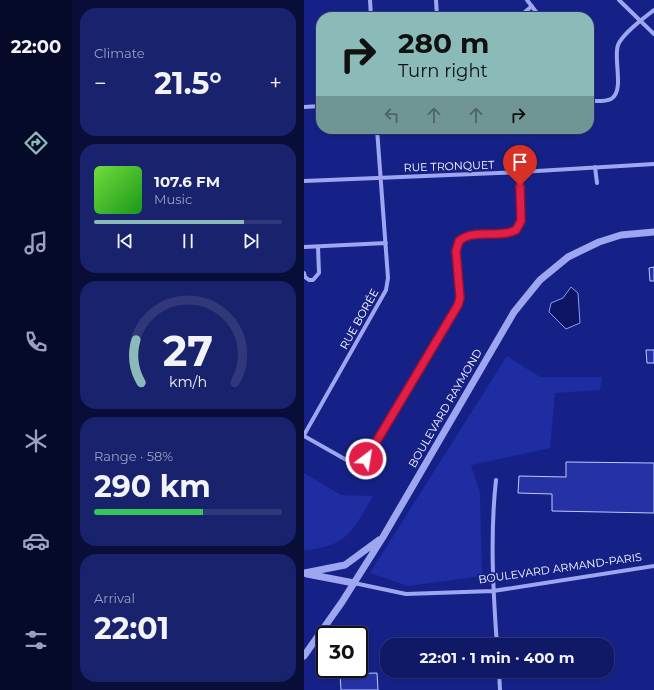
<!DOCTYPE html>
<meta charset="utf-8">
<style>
:root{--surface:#101966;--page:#19226c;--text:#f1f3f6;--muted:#9ca0bf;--line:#30387a;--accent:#8bbbb9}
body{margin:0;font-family:Montserrat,sans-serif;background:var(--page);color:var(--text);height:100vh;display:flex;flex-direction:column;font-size:15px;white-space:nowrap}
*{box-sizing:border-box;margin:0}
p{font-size:13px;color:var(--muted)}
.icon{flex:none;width:22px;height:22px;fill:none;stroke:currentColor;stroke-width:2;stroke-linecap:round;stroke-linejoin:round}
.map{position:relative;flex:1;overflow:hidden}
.panel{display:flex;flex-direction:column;gap:8px;padding:8px;background:#090e38;width:232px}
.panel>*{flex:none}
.hud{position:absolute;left:12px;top:12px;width:278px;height:122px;border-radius:16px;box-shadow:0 1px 3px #0004,0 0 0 1px var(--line);background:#8bbbb9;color:#111;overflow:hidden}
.speed{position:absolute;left:12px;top:626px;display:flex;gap:8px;font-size:20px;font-weight:700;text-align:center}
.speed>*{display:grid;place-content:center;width:52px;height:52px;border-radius:50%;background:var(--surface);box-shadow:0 1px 3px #0004,0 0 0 1px var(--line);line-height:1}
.speed .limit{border:2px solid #111;border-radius:6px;background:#fff;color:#111}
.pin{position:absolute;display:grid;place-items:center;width:34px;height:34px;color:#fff;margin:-41px -17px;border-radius:50% 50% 50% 0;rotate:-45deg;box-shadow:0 0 4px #0007}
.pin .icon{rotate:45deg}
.me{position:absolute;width:44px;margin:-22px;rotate:31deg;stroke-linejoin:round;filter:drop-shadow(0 0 3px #0008)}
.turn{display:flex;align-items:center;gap:14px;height:84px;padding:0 16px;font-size:18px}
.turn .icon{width:52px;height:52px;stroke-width:2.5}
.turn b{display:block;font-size:28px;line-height:34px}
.lanes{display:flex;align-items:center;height:38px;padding:0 16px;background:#0003;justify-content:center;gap:20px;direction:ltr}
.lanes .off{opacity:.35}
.big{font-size:30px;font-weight:700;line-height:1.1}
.panel .card{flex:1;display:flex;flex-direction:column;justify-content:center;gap:6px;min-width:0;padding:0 14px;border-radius:16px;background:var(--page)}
.panel .dial{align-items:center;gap:0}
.dial svg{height:104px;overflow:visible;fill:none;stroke:var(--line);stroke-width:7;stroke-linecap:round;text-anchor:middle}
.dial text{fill:var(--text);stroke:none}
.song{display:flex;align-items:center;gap:12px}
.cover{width:48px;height:48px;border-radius:6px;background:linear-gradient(135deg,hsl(100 70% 55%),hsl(120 70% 35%))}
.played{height:4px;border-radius:2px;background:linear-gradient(90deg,var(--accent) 80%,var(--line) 80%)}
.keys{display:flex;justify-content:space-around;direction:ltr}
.heat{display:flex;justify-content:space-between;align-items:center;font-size:22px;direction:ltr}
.charge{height:6px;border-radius:3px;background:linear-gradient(90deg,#34c759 58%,var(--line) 0)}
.trip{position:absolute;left:76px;top:638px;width:234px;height:40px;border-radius:16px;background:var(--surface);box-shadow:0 1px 3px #0004,0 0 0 1px var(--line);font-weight:700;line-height:40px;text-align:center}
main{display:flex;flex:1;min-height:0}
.menu{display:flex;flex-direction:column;width:72px;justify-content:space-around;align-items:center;background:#060a29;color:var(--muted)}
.menu .icon{width:28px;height:28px}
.menu .active{color:var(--accent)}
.menu b{font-size:18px;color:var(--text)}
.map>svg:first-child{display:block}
</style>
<main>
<nav class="menu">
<b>22:00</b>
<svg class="icon active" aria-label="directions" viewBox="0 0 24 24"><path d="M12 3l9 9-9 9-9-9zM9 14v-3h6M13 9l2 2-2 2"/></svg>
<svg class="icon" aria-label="music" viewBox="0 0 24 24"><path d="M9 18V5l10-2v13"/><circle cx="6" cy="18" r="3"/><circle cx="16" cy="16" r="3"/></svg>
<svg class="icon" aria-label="phone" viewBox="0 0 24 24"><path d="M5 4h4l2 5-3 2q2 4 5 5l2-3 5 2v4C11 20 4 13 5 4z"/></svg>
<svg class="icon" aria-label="climate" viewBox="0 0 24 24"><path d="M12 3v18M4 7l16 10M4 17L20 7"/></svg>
<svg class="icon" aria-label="car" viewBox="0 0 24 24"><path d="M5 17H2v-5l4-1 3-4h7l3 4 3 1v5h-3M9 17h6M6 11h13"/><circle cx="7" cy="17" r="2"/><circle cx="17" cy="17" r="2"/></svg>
<svg class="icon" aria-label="filters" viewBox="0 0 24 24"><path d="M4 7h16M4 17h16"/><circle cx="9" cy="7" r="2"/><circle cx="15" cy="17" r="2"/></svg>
</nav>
<section class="panel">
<div class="card"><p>Climate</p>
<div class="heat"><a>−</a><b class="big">21.5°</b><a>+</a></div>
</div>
<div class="card">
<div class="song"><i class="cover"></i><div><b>107.6 FM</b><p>Music</p></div></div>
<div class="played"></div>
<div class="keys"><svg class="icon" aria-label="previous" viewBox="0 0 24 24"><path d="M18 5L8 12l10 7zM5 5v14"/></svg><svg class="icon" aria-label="pause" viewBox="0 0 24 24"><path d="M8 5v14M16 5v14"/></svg><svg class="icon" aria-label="next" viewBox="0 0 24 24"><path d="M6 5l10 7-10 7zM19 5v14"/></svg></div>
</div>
<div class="card dial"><svg viewBox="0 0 100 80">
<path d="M14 69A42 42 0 1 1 86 69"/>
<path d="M14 69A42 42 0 0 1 10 36" stroke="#8bbbb9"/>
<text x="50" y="56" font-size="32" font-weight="700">27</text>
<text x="50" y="72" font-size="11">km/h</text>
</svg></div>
<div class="card"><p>Range · 58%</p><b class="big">290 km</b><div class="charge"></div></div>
<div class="card"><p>Arrival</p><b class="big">22:01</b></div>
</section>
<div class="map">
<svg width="350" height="690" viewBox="0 0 350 690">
<rect width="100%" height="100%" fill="#162188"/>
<path fill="#1e2da1" d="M203 356 236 377H298L296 390 251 393 246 448 167 465 176 493 178 576 104 586 66 573Z
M0 473 37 495 69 496C49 530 44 547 0 550Z"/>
<path fill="#0e1565" stroke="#8f9bf1" d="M267 287 274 293 276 323 262 329 245 312 247 303 259 298Z"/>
<path fill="#2432a6" stroke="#c2c9fa" d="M350 267V281H346L345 268Z
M342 350H350V363H343Z
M262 462 350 463V513L248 511V494L214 493 215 476 262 477Z
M55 661V673H29V669H55Z
M73 673 74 690H37L36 674Z"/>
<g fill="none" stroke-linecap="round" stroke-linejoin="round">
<path stroke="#9da6ee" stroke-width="4" d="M66 0 67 17
M132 0 133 17
M223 0 236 17
M315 0 350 34
M215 17 228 6
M285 101C292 101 301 102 307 99 321 91 309 59 314 45 319 33 340 18 350 10
M0 107 17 106
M291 167 293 183
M0 181 216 172 350 164
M0 247 82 243
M0 273 1 277 5 280H9L15 273 14 247
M0 435 82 290 84 278 73 129
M0 436 46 462H56L62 459 155 305 156 298 152 251 155 241C172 226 200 243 215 226L218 213 216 172
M192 480C186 535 189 590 193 645
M50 583 102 594 189 591 350 566
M195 671 196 690"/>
<path stroke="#9da6ee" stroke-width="7" d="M0 573 41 565 75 540
M3 574 50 583
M0 656 38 602 79 537 210 312 236 280 264 257 295 242 317 235 350 232"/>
</g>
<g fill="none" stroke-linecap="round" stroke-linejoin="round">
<defs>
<path id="route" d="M62 459 154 305 156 298 152 251 155 241C170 228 194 239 212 230L217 221 216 186"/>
</defs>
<use href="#route" stroke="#92132f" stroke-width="10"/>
<use href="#route" stroke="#e11d48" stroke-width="7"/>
</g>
<g text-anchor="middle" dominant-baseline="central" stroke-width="4" stroke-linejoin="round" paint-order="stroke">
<g font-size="11" fill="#fff" stroke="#162188">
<text transform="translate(145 166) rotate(-2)">RUE TRONQUET</text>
<text transform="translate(55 319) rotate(-61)">RUE BORÉE</text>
<text transform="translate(141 408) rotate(-60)">BOULEVARD RAYMOND</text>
<text transform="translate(256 568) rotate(-8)">BOULEVARD ARMAND-PARIS</text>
</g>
</g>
</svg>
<div class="speed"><div class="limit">30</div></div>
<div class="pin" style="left:216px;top:186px;background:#d93025"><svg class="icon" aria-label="arrive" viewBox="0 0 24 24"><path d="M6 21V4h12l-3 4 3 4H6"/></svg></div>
<svg class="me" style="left:62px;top:459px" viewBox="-20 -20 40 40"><circle r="17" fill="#e11d48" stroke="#fff" stroke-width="3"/><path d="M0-11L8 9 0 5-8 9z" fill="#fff"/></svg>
<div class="trip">22:01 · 1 min · 400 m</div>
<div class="hud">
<div class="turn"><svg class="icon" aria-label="right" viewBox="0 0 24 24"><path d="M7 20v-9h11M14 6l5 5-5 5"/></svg><div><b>280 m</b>Turn right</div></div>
<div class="lanes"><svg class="icon off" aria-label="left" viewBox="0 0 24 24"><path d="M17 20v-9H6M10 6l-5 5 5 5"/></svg><svg class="icon off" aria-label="ahead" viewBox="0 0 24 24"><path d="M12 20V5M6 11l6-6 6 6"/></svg><svg class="icon off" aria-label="ahead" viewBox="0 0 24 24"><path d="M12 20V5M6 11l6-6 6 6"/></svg><svg class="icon" aria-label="right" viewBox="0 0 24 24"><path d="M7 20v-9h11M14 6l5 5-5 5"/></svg></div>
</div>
</div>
</main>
